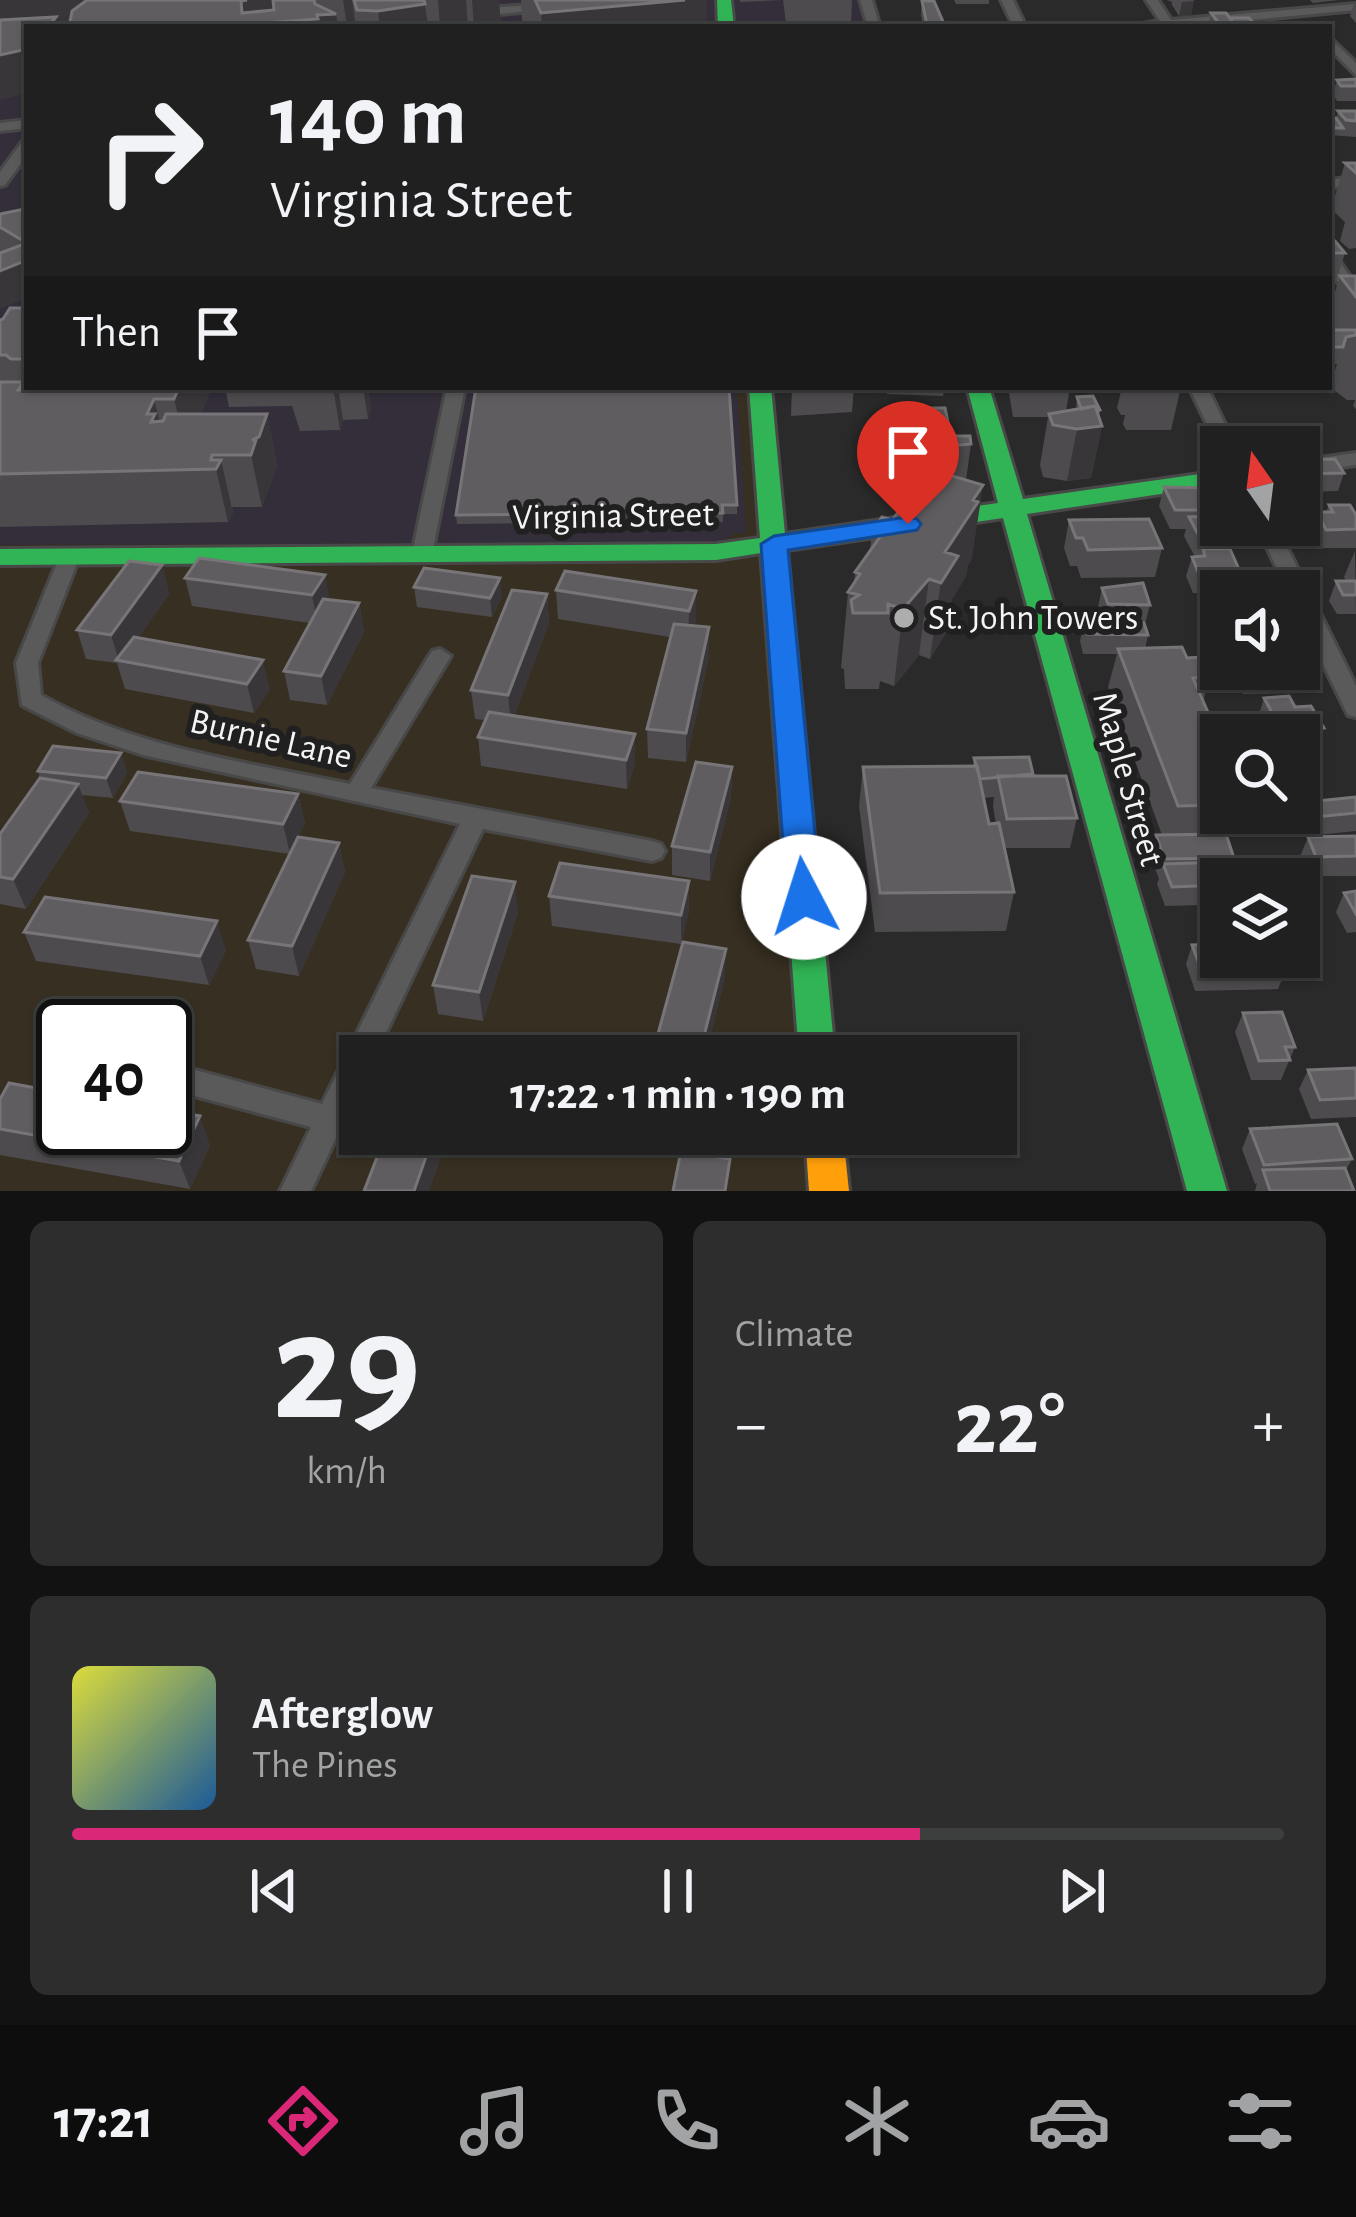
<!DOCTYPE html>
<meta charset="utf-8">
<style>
:root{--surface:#202020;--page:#2d2d2d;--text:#f1f3f6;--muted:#a2a3a5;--line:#3d3e3e;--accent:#db2777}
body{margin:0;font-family:"Alegreya Sans",sans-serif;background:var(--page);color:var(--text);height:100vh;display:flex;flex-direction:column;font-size:45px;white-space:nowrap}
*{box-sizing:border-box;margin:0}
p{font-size:39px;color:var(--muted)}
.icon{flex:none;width:66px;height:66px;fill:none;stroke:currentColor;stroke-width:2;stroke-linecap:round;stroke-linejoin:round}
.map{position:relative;height:1191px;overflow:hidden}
.drawer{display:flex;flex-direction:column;gap:30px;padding:30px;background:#121212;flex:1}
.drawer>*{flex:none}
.guide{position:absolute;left:24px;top:24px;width:1308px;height:366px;border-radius:0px;box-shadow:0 3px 9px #0004,0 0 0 3px var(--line);background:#202020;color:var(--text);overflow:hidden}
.needle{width:78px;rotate:346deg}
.buttons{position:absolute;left:1200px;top:426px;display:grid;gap:24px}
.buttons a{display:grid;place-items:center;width:120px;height:120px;border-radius:0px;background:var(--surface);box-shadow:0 3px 9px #0004,0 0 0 3px var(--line);font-size:60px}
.speed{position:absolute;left:36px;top:999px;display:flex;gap:24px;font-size:60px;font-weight:700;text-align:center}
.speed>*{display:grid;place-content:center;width:156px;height:156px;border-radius:50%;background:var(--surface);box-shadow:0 3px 9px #0004,0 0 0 3px var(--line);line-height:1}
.speed .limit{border:6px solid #111;border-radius:18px;background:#fff;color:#111}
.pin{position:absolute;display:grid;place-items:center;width:102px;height:102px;color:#fff;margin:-123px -51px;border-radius:50% 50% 50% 0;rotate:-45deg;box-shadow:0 0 12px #0007}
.pin .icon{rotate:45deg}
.me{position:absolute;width:132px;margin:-66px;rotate:355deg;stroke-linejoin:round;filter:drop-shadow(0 0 9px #0008)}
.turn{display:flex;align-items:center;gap:42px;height:252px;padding:0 48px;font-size:54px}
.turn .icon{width:156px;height:156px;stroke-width:2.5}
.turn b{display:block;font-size:84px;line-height:102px}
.then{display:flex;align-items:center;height:114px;padding:0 48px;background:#0003;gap:24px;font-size:45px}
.big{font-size:90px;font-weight:700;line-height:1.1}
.drawer .card{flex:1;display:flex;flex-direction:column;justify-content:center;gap:18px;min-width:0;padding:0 42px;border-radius:18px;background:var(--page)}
.drawer .dial{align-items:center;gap:0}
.dial b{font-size:156px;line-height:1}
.song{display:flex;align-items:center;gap:36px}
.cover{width:144px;height:144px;border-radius:18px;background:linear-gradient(135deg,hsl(60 70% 55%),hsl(210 70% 35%))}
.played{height:12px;border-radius:6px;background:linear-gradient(90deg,var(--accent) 70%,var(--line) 70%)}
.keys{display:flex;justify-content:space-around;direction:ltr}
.heat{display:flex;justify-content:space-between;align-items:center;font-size:66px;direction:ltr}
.drawer .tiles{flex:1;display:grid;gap:30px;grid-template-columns:1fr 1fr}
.card:last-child{grid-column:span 2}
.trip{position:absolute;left:339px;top:1035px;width:678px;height:120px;border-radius:0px;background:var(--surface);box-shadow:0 3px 9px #0004,0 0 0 3px var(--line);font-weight:700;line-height:120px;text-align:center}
.menu{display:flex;height:192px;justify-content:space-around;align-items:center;background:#0d0d0d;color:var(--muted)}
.menu .icon{width:84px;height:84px}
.menu .on{color:var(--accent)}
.menu b{font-size:54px;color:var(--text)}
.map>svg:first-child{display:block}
</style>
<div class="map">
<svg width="1356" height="1191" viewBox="0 0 1356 1191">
<rect width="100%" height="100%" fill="#2a2a2a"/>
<path fill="#372f21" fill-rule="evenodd" d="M0 0H872L880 27H27V387H771L839 1056H360V1134H847L853 1191H0ZM63 1026H165V1128H63Z"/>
<path fill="#342d3a" d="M0 0H860L868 27H27V387H737L746 533H734L724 542 0 545Z"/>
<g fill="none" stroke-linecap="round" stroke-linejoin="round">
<defs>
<path id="street" d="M860 0H872L880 27H868Z
M1001 0H1013L1026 27H1014Z
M1146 0H1158L1171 20 1356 4V10L1176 27H1124L1160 21Z
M547 4 551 5V9L470 17 464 13 470 9Z
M1329 37 1356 63V75L1329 48Z
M27 120V128L0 131V123Z
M27 141V155L5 185 0 186V172L22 142Z
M1356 177V185L1329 188V180Z
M1329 253 1335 255 1356 285V302L1350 300 1329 269Z
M447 387H465L432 554 422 560 412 554Z
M1189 387H1207L1236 447H1221L1220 451Z
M1356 453V465L1299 473V461Z
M1256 525H1276L1356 686V717L1348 715 1345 709 1299 615V591H1288Z
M69 552 79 558 38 663 41 695C134 748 246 762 350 784L432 651 440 649 451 656 371 788 652 841 661 844 665 851 661 858 652 861 483 829 375 1056H360V1087L311 1191H280L311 1127 165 1088V1062L322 1104 460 824 143 755 77 733 22 705 16 663 59 558Z"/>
<path id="fast" d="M717 0H731L734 27H718Z
M749 387H771L785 534 998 503 967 387H989L1023 499 1221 471V485L1027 514 1227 1191H1187L1003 518 787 550 835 1056H799L761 553 716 560 0 565V549L716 544 760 538Z"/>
<path id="slow" d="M805 1134H843L849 1191H809Z"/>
</defs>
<use href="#street" stroke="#484848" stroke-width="6"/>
<use href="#fast" stroke="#484848" stroke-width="6"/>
<use href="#slow" stroke="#484848" stroke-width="6"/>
<use href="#street" fill="#5a5a5a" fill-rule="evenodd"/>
<use href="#fast" fill="#30b455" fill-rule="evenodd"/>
<use href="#slow" fill="#ff9f0a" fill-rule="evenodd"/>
</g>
<path fill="#4e4b4f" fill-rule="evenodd" d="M0 0H499L501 27H27Z
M521 0H707V27H525L522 20Z
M740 0H852L851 23H786L783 0 740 2Z
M954 0H989V4H956Z
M1167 0H1194L1191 15 1179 16 1172 5V2Z
M1310 0H1339L1313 3Z
M922 1 944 24V27H923L921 14Z
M1354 3H1356V23L1350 16Z
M1211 13 1230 18 1257 27H1208Z
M1356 79V101H1337L1333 95 1337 80Z
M1338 111H1356V137L1329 135V118L1336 119Z
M1345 163H1356V248L1349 249 1340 241 1345 222 1331 209Z
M27 211V297L0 308V214Z
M1329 241 1345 253 1330 301H1329Z
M1340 276H1356V409L1353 406 1355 400H1347L1330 387 1337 364H1329V311Z
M27 308V387H212L201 414H267L277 466 262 507H232L233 513 228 522 0 527V320Z
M225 387H368L371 407 368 419 343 420 340 430 300 431 292 406 229 407Z
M792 387H854L852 412 791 416Z
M885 387H945L943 396 887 394Z
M1008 387H1070L1066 411 1076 409 1077 397 1100 410 1099 416 1102 426 1091 478 1067 481 1043 477 1040 465 1048 417H1013Z
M1122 387H1181L1171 430H1126L1123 424 1125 415H1121L1117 408Z
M914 408 951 436 971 444 966 480 972 559 968 565 966 576 952 599 947 631 930 659 919 655 894 686 880 681 879 689H845L844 669 841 668 848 592 854 583 855 572 870 551 872 531 892 520 910 498 908 489 914 437 912 426Z
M1299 460 1344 473 1338 491 1299 492Z
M1164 487 1221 502 1217 518 1229 540 1227 549 1241 574 1240 579 1272 591H1221V613H1219L1213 598 1214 593H1193L1186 576 1192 557H1195L1184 536 1186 529H1170L1159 506Z
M737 505V514H723V522L457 524 456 515Z
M1329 505 1356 515V548H1320L1310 531 1317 512H1326Z
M1069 520 1162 548 1155 577 1081 578 1077 566H1070L1064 548Z
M1355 551 1356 614H1337L1329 601 1336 581H1346L1344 577Z
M162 565 169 594 138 638 270 689 254 713 125 689 117 663 86 659 77 630Z
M325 575 329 599 359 603 364 632 327 705 290 700 284 671 310 623 192 606 185 578Z
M414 587 502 597 492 617 417 607Z
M1102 588 1150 605 1145 624 1148 635 1145 649 1187 658 1210 677 1203 701 1214 726 1261 724 1258 718 1264 698 1295 707 1324 728 1317 747 1299 748V735H1221L1222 813 1214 835 1234 858 1229 874 1221 879V957L1286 969 1278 989 1195 991 1186 964 1192 945 1209 944 1200 915 1203 905 1165 906 1157 884 1159 879 1150 855 1156 835H1162L1108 687 1117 654H1083L1080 641 1084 622H1103L1098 607Z
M556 590 696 591V619L694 626 709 627V656L686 762 648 758 647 729 670 637 558 619Z
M547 594 549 623 514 716 635 763 627 789 481 766 478 737 485 720 475 719 471 690Z
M1242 669H1299L1314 673 1307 693 1243 694 1238 682Z
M121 753 127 773 113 798 82 795 89 813 26 909 0 904V834L40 778 38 771Z
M974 758 1033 774V776L1077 818 1070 848H1005L1014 892 1006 931 875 932 859 806 863 767 973 766ZM994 797 993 806 996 824H989L984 798Z
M732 767 731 797 710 881 672 875V846Z
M298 794 305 823 298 837 339 843 345 872 299 976 256 969 248 940 290 854 130 831 120 801Z
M1356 797V831L1307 836 1299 822 1307 802Z
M1356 836V876H1309L1320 894 1316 904 1299 906V879H1249L1251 873 1280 877 1282 873H1307L1300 857 1308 837Z
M1356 891V932L1347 933 1336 912 1344 893Z
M549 896 689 910 681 944 552 926Z
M518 912 483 1021 438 1014 433 985Z
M24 932 226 950 209 985 36 961Z
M1243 1013 1295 1047 1281 1080H1251L1235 1032Z
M1356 1068V1117L1311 1119 1299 1089 1308 1070Z
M0 1099 210 1145 190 1189 0 1155Z
M1250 1129 1352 1159 1346 1170 1354 1191H1255L1257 1183 1255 1184 1242 1149Z
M647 1134H687L685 1142Z"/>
<path fill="#383639" d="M0 0H97L91 27H27L0 40Z
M158 0H289L318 19 319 27H164Z
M343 0H352L356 27H347Z
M438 0H466L468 27H440Z
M472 0H499L501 27H474Z
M686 0H707V27H542L541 13Z
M1194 1 1191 15 1179 16 1182 2Z
M425 4 428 27H380L378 11Z
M336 14 338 27H319L317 15Z
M27 49V93L0 100V55Z
M27 260V297L0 308V271Z
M179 387H212L187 451 174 399Z
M333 387H338L343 420 340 430Z
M363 387H368L371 407 368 419Z
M154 399 167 451 147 414Z
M267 414 277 466 262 507 251 455 252 440Z
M1102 426 1091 478 1067 481 1077 429Z
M221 460 233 513 228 522 216 469Z
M983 485 972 559 968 565 966 576 952 599 947 631 930 659 945 552Z
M162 565 169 594 122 661H119L111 635Z
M325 575 330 603 318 624 312 595Z
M500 578 502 597 492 617 490 598Z
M929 579 919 655 894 686 903 609Z
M696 591V619L688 640 689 611Z
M547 594 549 623 511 724 508 695Z
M359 603 364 632 327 705 321 676Z
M709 627V656L686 762V733Z
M263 660 270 689 254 713 247 684Z
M635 734V763L627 789 626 760Z
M121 753 127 773 113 798 106 778Z
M732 767 731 797 710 881V852Z
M78 784 89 813 26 909 13 879Z
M298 794 305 823 290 854 283 824Z
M339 843 345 872 299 976 292 946Z
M689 881V910L681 944V915Z
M515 882 518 912 483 1021 479 992Z
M217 921 226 950 209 985 200 956Z
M726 949 725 979 706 1056H699Z
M200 1116 210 1145 190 1189 179 1161Z
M434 1134H450L429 1191H414Z"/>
<path fill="#605d61" stroke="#777578" stroke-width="3" d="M87 0H247L241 1 242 13 274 10 273 0H314L315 4 336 14 317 15 318 19 213 27H69L72 11Z
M354 0H424L425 4 378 11 357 10Z
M535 0H685L541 13Z
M922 1H934L944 24 927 25Z
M1211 13H1226L1235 25H1220Z
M56 17 48 27H27V49L0 55V20Z
M1230 18H1249L1257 27H1236Z
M1356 79V86H1341L1337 80Z
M1338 111H1356V121L1346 120Z
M1329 118H1336L1343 128H1330Z
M1345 163H1356V173Z
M24 209 27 211V243L0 227V214Z
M1329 241H1335L1345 253H1329Z
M27 243V260L0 271V253Z
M1340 276H1356V297Z
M10 308H27V359H11L6 355H0V320L3 319Z
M1329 330H1356V335L1346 337 1343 347H1329Z
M0 382H23L18 390H27L29 387H179L174 399H154L147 414H155L151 422 163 421 166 414H267L259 437 252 440H256L251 455H212L211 460H221L216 469 0 474Z
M476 387H729L737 505H722L723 513 456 515Z
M1093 396 1100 410 1097 411 1095 406 1081 409 1077 397Z
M1095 406 1102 426 1077 429 1053 425 1049 414Z
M914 408H945L951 436H920Z
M914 436H970L971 444 917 449Z
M1335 459 1344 473 1299 474V460Z
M932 470 983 485 973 500 978 502 945 552 958 556 941 583 929 579 903 609 888 604V613H853L851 600 859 595 848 592 860 574 855 572 882 534 872 531 882 517 892 520Z
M1164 487 1214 488 1221 502 1205 503 1208 510H1175Z
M1329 505H1350L1356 515V529L1326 530 1317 512H1333Z
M1216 516 1229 540 1202 542 1189 517Z
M1149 519 1162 548 1088 550 1083 538H1076L1069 520Z
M1203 549H1230L1241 574H1199L1192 557 1205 556Z
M199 558 325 575 312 595 185 578Z
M129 561 162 565 111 635 77 630Z
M424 568 500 578 490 598 414 587Z
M565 571 696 591 689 611 556 590Z
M1218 579H1267L1272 591H1223Z
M1336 581H1356V595H1343Z
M1143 583 1150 605 1108 604 1102 588Z
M512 590 547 594 508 695 471 690Z
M323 599 359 603 321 676 284 671Z
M1084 622 1144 623 1148 635 1087 634Z
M674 624 709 627 686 733 647 729Z
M134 637 263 660 247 684 116 660Z
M1182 647 1187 658 1201 657 1210 677 1193 678 1214 726 1273 724 1278 735H1221V758L1205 759 1221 797V805L1178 806 1118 649Z
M1306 657 1314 673 1249 674 1247 669H1299V658Z
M1289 696 1295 707 1311 706 1324 728 1282 731 1264 698Z
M489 712 635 734 626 760 478 737Z
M53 746 121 753 106 778 38 771Z
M1029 757 1033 774 980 779 974 758Z
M696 762 732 767 710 852 672 846Z
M977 766 989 824 999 823 1014 892 880 893 863 767Z
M138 772 298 794 283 824 120 801Z
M998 776H1066L1077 818 1007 819Z
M40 778 78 784 13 879 0 877V834Z
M1356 797V813L1315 817 1307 802Z
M1226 834 1234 858 1164 859 1156 835Z
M1356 836V856L1316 857 1308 837Z
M298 837 339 843 292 946 248 940Z
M1224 862 1231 879H1221V885L1172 887 1163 864Z
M560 863 689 881 681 915 549 896Z
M1305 870 1320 894 1299 897V879H1285L1282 873Z
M1277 871 1281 879H1254L1251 873Z
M472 876 515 882 479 992 433 985Z
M1356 891V914L1344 893Z
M1207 895H1221V937H1219Z
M45 897 217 921 200 956 24 932Z
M683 942 726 949 699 1056H652Z
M1221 944V957H1281L1286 969 1202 972 1192 945Z
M1282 1012 1295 1047H1285L1290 1060 1259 1061 1243 1013Z
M1356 1068V1098L1320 1100 1308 1070Z
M9 1083 63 1093V1128H165V1110L200 1116 179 1161 0 1129V1099Z
M1337 1124 1352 1159 1264 1165 1250 1129Z
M386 1134H434L414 1191H364Z
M681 1151 730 1159 725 1191H673Z
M1345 1168 1354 1191H1270L1263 1170Z"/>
<path fill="#1a73e8" stroke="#114b97" stroke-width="3" d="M908 517 917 519 921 524 917 530 788 550 821 897 816 906 804 910 792 906 787 897 761 544 774 536Z"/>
<circle fill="#aeadae" stroke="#212021" stroke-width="4.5" cx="904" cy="618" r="12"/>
<g text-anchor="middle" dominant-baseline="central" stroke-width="12" stroke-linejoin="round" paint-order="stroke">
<g font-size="36" fill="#f5f4f5" stroke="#212021">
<text transform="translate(613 516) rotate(-1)">Virginia Street</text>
<text transform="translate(271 739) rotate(13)">Burnie Lane</text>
<text transform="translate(1128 779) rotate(74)">Maple Street</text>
</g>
<g font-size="36" fill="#f5f4f5" stroke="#212021" text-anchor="start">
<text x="928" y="618">St. John Towers</text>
</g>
</g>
</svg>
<div class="buttons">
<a><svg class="needle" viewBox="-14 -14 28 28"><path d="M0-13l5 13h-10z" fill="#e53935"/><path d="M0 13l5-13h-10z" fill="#a2a3a5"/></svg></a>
<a><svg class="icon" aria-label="sound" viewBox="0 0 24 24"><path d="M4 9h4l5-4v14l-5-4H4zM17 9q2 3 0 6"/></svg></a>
<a><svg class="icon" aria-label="search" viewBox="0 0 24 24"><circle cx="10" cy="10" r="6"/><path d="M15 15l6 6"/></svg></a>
<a><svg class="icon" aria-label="layers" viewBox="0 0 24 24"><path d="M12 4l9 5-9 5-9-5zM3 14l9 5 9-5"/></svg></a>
</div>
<div class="speed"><div class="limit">40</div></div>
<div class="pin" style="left:908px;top:524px;background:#d93025"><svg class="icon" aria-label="arrive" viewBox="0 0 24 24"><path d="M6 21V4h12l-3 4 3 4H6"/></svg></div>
<svg class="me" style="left:804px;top:897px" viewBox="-20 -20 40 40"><circle r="19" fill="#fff"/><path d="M0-13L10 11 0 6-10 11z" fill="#1a73e8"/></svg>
<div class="trip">17:22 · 1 min · 190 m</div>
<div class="guide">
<div class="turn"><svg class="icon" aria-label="right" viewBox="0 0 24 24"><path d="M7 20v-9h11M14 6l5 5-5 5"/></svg><div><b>140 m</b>Virginia Street</div></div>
<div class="then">Then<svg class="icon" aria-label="arrive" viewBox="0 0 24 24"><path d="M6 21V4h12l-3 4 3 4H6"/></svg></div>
</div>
</div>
<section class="drawer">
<div class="tiles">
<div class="card dial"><b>29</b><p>km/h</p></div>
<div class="card"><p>Climate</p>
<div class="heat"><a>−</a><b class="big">22°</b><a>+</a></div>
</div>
<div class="card">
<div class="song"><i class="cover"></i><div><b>Afterglow</b><p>The Pines</p></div></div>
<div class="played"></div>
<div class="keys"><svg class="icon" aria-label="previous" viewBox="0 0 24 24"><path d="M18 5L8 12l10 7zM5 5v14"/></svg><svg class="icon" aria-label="pause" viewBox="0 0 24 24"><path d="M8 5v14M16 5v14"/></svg><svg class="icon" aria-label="next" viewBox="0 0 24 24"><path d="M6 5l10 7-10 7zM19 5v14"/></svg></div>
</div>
</div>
</section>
<nav class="menu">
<b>17:21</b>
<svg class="icon on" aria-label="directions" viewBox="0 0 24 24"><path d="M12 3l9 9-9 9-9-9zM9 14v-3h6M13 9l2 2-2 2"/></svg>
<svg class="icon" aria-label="music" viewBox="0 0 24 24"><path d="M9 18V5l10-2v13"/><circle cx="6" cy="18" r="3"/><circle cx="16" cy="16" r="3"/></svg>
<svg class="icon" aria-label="phone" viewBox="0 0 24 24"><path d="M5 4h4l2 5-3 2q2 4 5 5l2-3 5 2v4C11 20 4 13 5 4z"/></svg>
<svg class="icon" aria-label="climate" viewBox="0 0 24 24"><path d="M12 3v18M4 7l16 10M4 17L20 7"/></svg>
<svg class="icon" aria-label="car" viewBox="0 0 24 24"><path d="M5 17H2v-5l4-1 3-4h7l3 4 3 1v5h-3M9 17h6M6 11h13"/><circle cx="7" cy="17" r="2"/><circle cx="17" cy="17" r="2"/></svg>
<svg class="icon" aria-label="filters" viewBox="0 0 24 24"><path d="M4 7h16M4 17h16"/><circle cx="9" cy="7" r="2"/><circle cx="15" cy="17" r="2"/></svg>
</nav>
